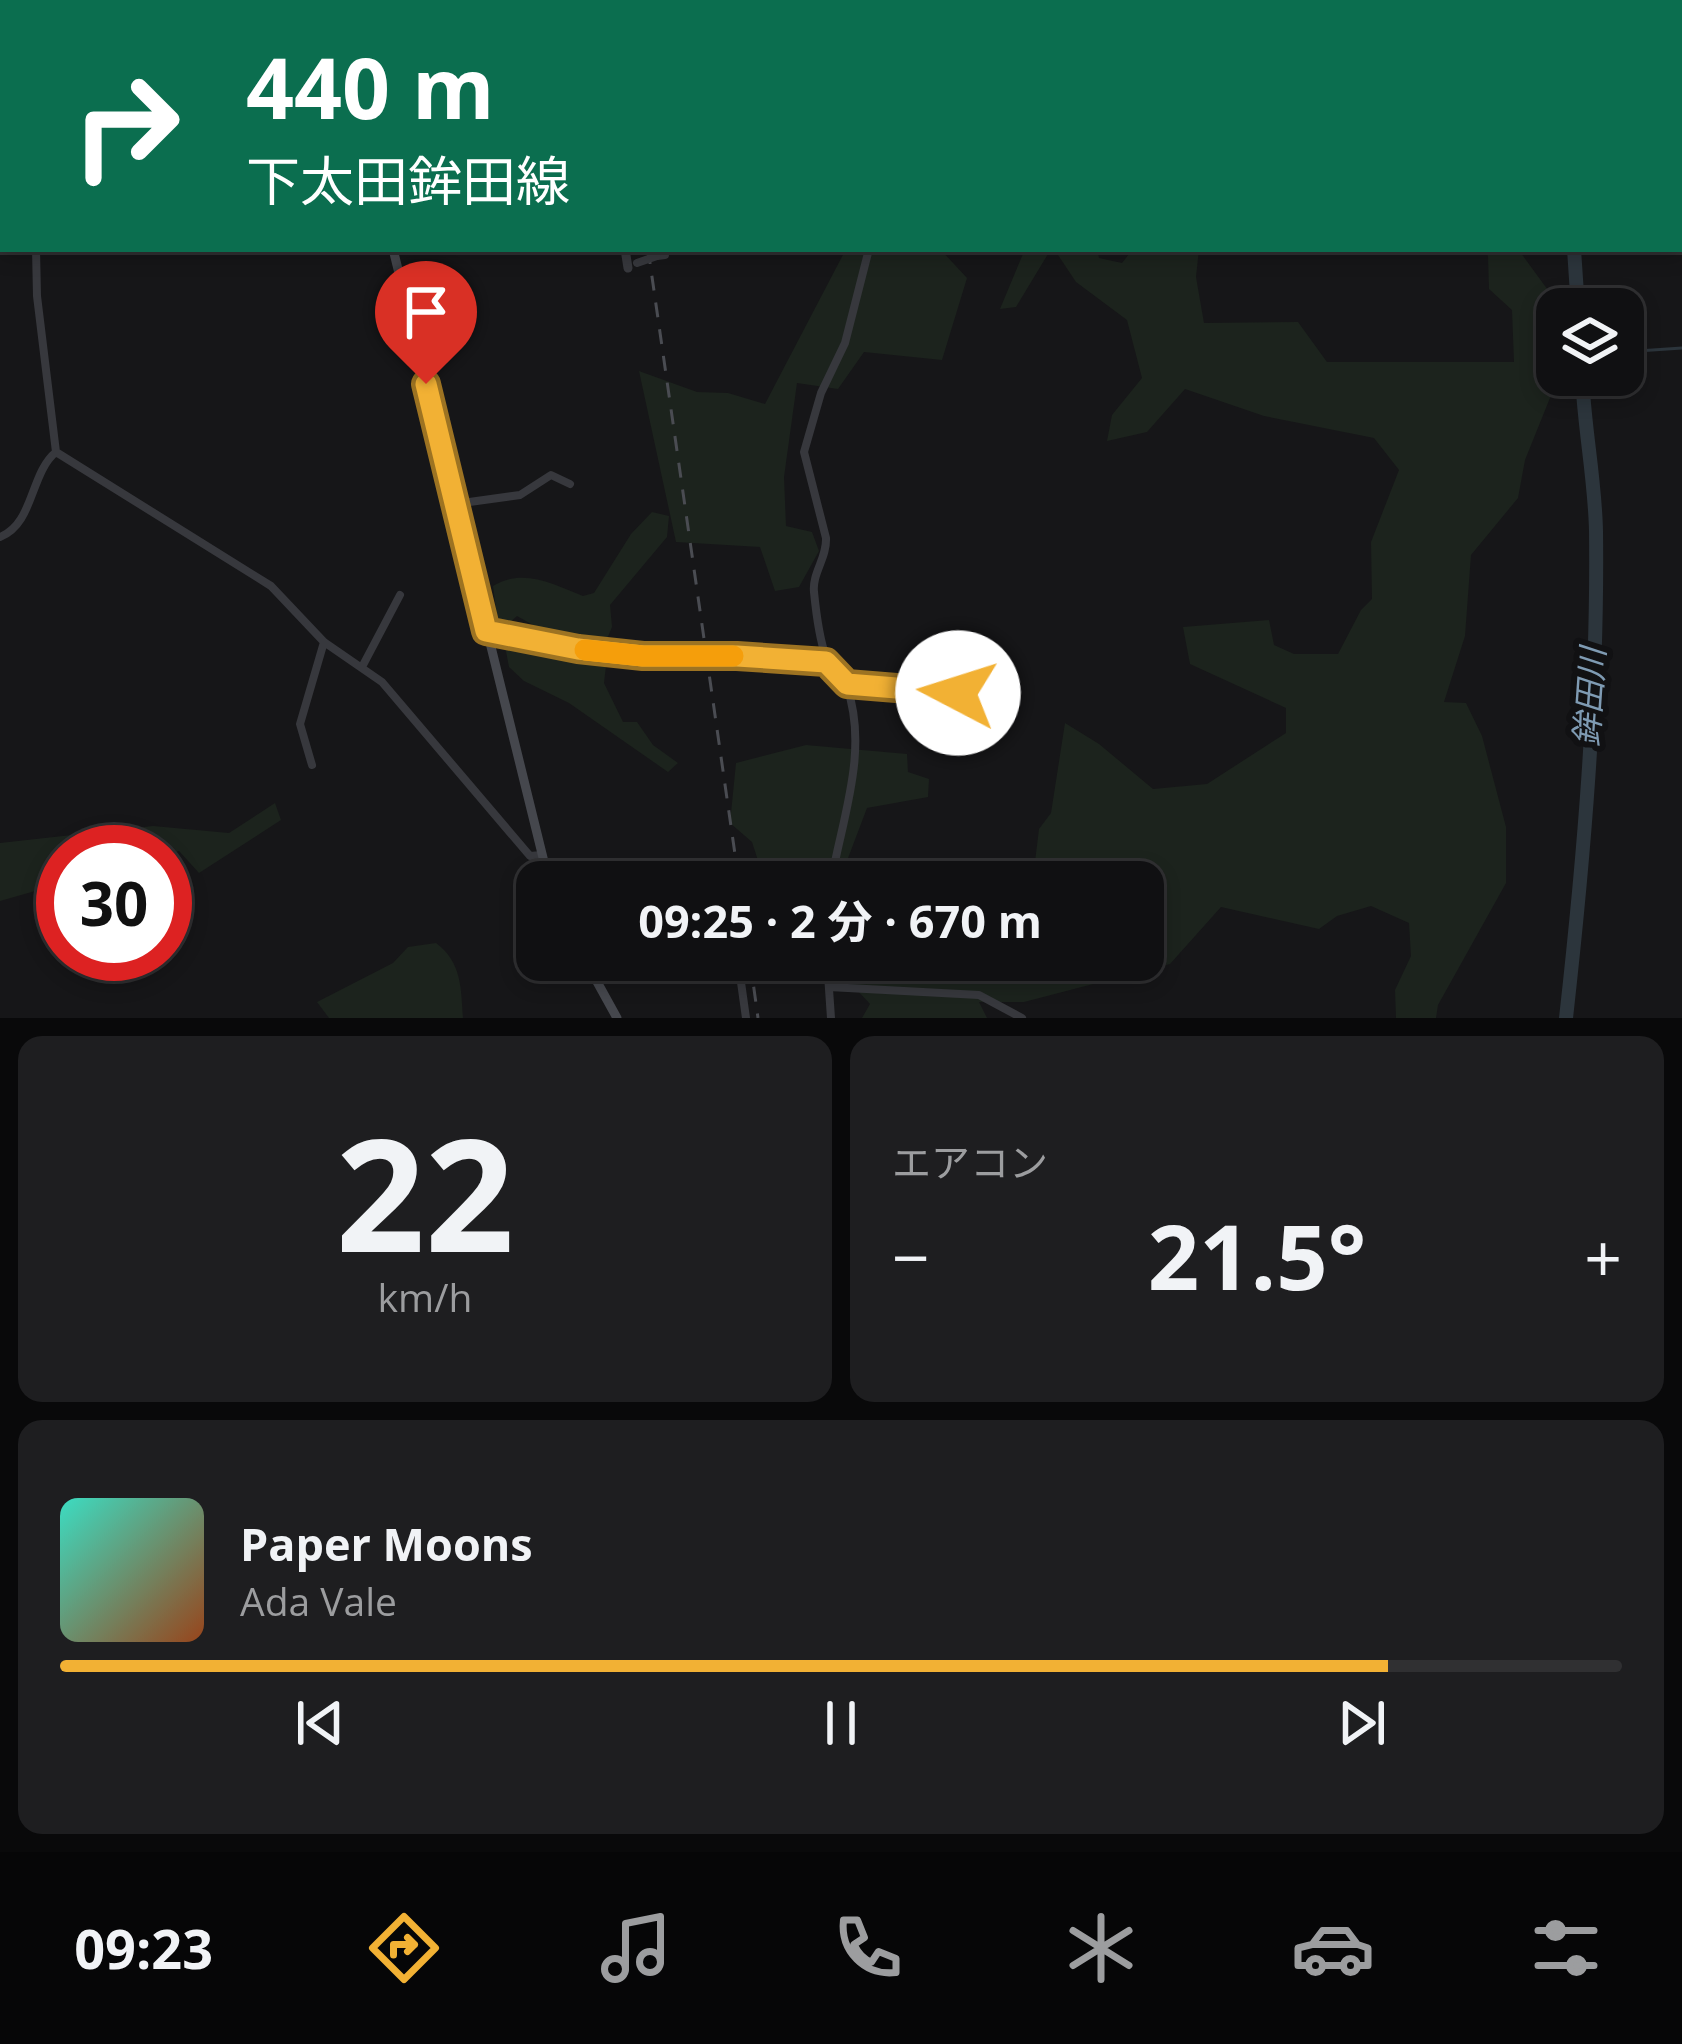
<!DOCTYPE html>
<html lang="ja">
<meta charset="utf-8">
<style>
:root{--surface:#101012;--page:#1e1e20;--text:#f1f3f6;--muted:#9c9d9f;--line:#303032;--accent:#f2b134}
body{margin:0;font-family:"Open Sans","Noto Sans JP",sans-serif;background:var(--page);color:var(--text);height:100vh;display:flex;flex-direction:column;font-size:45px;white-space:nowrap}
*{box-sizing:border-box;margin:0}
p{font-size:39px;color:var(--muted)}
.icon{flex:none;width:66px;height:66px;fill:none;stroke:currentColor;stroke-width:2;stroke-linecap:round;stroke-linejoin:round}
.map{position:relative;height:1018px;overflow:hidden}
.drawer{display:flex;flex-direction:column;gap:18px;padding:18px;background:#09090a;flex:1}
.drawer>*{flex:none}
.hud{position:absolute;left:0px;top:0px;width:1683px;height:252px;box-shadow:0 6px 18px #0003,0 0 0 3px var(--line);background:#0b6e4f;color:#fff;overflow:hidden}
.fabs{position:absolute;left:1536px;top:288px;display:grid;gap:24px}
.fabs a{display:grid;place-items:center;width:108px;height:108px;border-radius:24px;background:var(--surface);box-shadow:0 6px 18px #0003,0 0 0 3px var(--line);font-size:60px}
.speed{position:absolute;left:36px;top:825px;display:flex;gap:24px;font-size:60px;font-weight:700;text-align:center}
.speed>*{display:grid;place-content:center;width:156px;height:156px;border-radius:50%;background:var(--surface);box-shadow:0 6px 18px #0003,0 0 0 3px var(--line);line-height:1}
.speed .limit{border:18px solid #d22;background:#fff;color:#111}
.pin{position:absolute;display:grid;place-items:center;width:102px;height:102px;color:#fff;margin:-123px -51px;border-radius:50% 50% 50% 0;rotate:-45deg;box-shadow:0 0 12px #0007}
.pin .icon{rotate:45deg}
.me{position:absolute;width:132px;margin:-66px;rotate:275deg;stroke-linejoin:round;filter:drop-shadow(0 0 9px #0008)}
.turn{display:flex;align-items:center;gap:42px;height:252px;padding:0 48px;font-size:54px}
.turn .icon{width:156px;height:156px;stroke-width:2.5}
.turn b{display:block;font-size:84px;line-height:102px}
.big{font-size:90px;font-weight:700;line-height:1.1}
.drawer .tile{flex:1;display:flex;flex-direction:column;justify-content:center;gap:18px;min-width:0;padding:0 42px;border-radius:24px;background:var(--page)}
.drawer .dial{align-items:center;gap:0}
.dial b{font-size:156px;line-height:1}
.song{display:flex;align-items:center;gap:36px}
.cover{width:144px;height:144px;border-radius:18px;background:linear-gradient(135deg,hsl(170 70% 55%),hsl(20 70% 35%))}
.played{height:12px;border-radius:6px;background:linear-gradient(90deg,var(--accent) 85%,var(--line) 85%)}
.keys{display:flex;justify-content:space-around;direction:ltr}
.heat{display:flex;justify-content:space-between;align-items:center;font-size:66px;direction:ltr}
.drawer .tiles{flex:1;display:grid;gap:18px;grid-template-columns:1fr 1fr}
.tile:last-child{grid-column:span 2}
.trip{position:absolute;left:516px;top:861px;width:648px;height:120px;border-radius:24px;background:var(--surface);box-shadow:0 6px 18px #0003,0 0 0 3px var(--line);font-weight:700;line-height:120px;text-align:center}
.menu{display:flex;height:192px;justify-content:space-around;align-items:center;background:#060607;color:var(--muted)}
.menu .icon{width:84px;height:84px}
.menu .selected{color:var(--accent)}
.menu b{font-size:54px;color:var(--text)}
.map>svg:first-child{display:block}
</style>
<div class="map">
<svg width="1682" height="1018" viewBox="0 0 1682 1018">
<rect width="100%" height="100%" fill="#161618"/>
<path fill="#1c231d" d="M865 0H1082L1086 3H862Z
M846 249H940L967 278 942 360 864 352 838 389 797 383 784 477 786 526 812 532 819 551 799 587 775 591 760 547 676 542 639 371 697 392 728 393 765 404Z
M1025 249H1051L1016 307 1000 309Z
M1054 249H1097L1099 258 1122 263 1133 249H1199L1196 277 1204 323 1298 322 1327 362H1514L1512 310 1489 289 1488 256 1484 249H1518L1553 297 1554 388 1525 460 1518 498 1471 555 1465 636 1444 702 1466 703 1482 736 1506 827V883L1438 1005 1436 1018H1396L1395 990 1411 956 1409 923 1371 906 1337 916 1319 929 1221 907 1170 964 1024 1002H979L987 1018H862L870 1004C838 968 822 966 775 976L774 960H849L861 974 981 973 977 960H1143V882H1036L1034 870 1039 829 1051 813 1065 723 1099 744 1153 789 1207 784 1286 733V708L1190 664 1183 627 1269 620 1274 645 1294 654H1338L1361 610 1372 599 1371 542 1399 470 1374 438 1264 416 1185 389 1147 432 1107 441 1112 415 1142 378 1127 320 1076 282Z
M652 512 669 516 667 537 610 605 612 627 607 639 542 630 517 616 508 624 497 617 493 586C523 567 555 585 583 596L594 593 631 534Z
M505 646 539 648 600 661 606 666 604 683 623 722H637L653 745 678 763 668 772 569 703 524 681 509 667Z
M806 745 907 754 908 772 929 779 928 797 867 808 839 882H765L752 842 730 823 736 763Z
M275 803 281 820 199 873 179 851 165 855 63 852V883L0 901V843L153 826 229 833Z
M436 943C462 962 461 989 463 1018H329L317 1002 393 963 408 947Z"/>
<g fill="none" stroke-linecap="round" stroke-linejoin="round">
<path stroke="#2c353c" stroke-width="3" d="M1623 352 1682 348"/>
<path stroke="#2c353c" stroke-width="14" d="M1468 0 1471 3
M1574 249 1578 309
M1566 1018C1584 857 1598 693 1596 531 1595 479 1584 427 1582 375"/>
<path stroke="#37383d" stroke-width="8" d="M573 0 574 3
M631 0 632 3
M726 0 730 3
M1114 3 1116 0
M0 121 3 128
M36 249 37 296 56 452 271 586 324 642 382 682 530 856 541 855
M657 256 665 255V249
M455 504 520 495 551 475 570 484
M0 537C34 524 30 473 56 452
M486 631 578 649 660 657
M738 655 826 661
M362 667 400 595
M847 684 996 697
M312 765 300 724 324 642
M831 882C842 819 869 751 847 687 843 675 829 669 826 657 819 638 816 612 814 592 812 573 827 558 826 538L804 452 821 393 845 343 869 249
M726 960 739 968 746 1018
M827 960 831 1018
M829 987 979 995 1022 1018"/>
<path stroke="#37383d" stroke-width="9" d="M625 249 628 268"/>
<path stroke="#45474d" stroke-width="9" d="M332 0 333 3
M393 249 549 882
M585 960 617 1018"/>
<path stroke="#4a4c52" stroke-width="3" stroke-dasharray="15 12" stroke-linecap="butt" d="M612 0V3
M648 249 739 882
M750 960 758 1018"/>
<path stroke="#37383d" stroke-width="8" d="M637 263 657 256
M660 657 738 655"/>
</g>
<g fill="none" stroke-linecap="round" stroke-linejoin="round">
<defs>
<path id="route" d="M426 384 486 631 578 649 643 656H737L826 662 847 684 958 693"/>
</defs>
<use href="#route" stroke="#9d7322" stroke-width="30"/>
<use href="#route" stroke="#f2b134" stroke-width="21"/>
<path stroke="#f59e0b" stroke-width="21" d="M585 650 643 656H733"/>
</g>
<g text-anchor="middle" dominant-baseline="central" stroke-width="12" stroke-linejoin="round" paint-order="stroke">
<g font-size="33" font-style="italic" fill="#7f9bb3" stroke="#111113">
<text transform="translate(1589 697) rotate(-86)">鉾田川</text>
</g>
</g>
</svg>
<div class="fabs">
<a><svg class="icon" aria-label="layers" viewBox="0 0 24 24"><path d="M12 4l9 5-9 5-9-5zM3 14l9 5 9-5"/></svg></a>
</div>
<div class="speed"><div class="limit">30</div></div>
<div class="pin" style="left:426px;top:384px;background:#d93025"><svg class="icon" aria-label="arrive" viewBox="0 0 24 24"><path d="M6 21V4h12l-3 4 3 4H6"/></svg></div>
<svg class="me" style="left:958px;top:693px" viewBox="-20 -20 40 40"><circle r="19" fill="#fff"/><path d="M0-13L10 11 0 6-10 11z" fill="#f2b134"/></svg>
<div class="trip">09:25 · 2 分 · 670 m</div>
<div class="hud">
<div class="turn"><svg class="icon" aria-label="right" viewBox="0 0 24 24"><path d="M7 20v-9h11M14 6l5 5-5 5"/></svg><div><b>440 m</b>下太田鉾田線</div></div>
</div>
</div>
<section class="drawer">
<div class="tiles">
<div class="tile dial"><b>22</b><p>km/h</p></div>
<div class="tile"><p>エアコン</p>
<div class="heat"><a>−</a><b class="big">21.5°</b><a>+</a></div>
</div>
<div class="tile">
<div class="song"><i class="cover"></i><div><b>Paper Moons</b><p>Ada Vale</p></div></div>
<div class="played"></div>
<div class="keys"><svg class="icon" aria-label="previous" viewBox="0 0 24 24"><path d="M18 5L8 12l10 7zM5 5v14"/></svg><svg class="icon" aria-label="pause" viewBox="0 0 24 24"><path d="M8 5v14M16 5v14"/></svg><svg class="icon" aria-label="next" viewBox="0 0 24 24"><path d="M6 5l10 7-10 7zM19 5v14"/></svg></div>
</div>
</div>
</section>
<nav class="menu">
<b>09:23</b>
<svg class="icon selected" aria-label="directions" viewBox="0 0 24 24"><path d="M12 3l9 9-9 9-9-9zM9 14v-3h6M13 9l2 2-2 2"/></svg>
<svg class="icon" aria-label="music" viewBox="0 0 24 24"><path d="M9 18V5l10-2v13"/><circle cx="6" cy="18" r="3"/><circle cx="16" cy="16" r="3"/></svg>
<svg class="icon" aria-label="phone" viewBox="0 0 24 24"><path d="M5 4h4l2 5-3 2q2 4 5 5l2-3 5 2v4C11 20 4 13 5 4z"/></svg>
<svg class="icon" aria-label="climate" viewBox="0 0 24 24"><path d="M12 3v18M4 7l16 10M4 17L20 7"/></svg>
<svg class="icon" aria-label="car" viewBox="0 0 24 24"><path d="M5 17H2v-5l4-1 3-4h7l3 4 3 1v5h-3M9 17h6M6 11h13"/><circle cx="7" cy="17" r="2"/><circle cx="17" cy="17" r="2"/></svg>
<svg class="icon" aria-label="filters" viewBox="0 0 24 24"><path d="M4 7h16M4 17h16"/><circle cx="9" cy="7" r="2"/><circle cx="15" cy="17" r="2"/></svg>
</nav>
